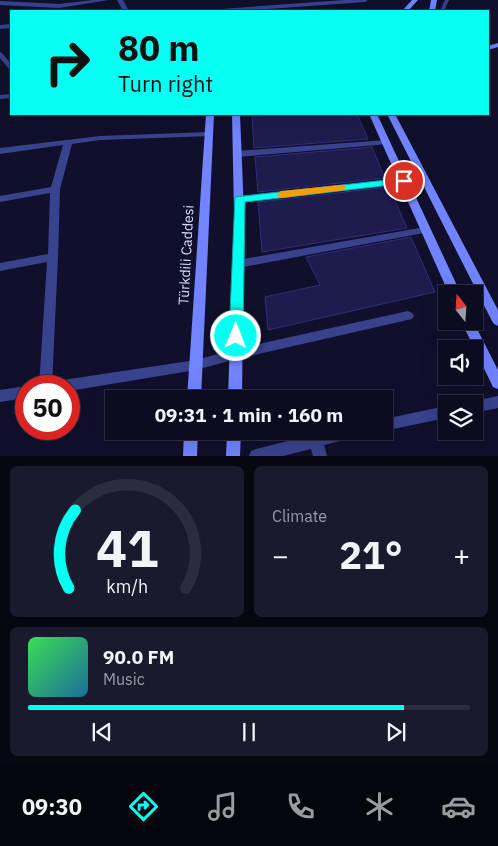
<!DOCTYPE html>
<meta charset="utf-8">
<style>
:root{--surface:#0c0c21;--page:#1a1a2e;--text:#f1f3f6;--muted:#9a9ba5;--line:#2c2c3f;--accent:#06fff3}
body{margin:0;font-family:"IBM Plex Sans",sans-serif;background:var(--page);color:var(--text);height:100vh;display:flex;flex-direction:column;font-size:19px;white-space:nowrap}
*{box-sizing:border-box;margin:0}
p{font-size:16px;color:var(--muted)}
.icon{flex:none;width:28px;height:28px;fill:none;stroke:currentColor;stroke-width:2;stroke-linecap:round;stroke-linejoin:round}
.map{position:relative;height:456px;overflow:hidden}
.details{display:flex;flex-direction:column;gap:10px;padding:10px;background:#070712;flex:1}
.details>*{flex:none}
.top-card{position:absolute;left:10px;top:10px;width:479px;height:105px;border-radius:0px;box-shadow:0 5px 20px #0002,0 0 0 1px var(--line);background:#06fff3;color:#111;overflow:hidden}
.needle{width:32px;rotate:343deg}
.tools{position:absolute;left:438px;top:285px;display:grid;gap:10px}
.tools a{display:grid;place-items:center;width:45px;height:45px;border-radius:0px;background:var(--surface);box-shadow:0 5px 20px #0002,0 0 0 1px var(--line);font-size:25px}
.speed{position:absolute;left:15px;top:375px;display:flex;gap:10px;font-size:25px;font-weight:700;text-align:center}
.speed>*{display:grid;place-content:center;width:65px;height:65px;border-radius:50%;background:var(--surface);box-shadow:0 5px 20px #0002,0 0 0 1px var(--line);line-height:1}
.speed .limit{border:8px solid #d22;background:#fff;color:#111}
.pin{position:absolute;display:grid;place-items:center;width:42px;height:42px;color:#fff;margin:-21px;border:2px solid #fff;border-radius:50%;box-shadow:0 1px 5px #0007}
.me{position:absolute;width:55px;margin:-28px;rotate:1deg;stroke-linejoin:round;filter:drop-shadow(0 0 4px #0008)}
.turn{display:flex;align-items:center;gap:18px;height:105px;padding:0 25px;font-size:22px}
.turn .icon{width:65px;height:65px;stroke-width:2.5}
.turn b{display:block;font-size:35px;line-height:42px}
.big{font-size:38px;font-weight:800;line-height:1.1}
.details .tile{flex:1;display:flex;flex-direction:column;justify-content:center;gap:8px;min-width:0;padding:0 18px;border-radius:8px;background:var(--page)}
.details .dial{align-items:center;gap:0}
.dial svg{height:130px;overflow:visible;fill:none;stroke:var(--line);stroke-width:7;stroke-linecap:round;text-anchor:middle}
.dial text{fill:var(--text);stroke:none}
.song{display:flex;align-items:center;gap:15px}
.cover{width:60px;height:60px;border-radius:8px;background:linear-gradient(135deg,hsl(130 70% 55%),hsl(200 70% 35%))}
.played{height:5px;border-radius:2px;background:linear-gradient(90deg,var(--accent) 85%,var(--line) 85%)}
.keys{display:flex;justify-content:space-around;direction:ltr}
.heat{display:flex;justify-content:space-between;align-items:center;font-size:28px;direction:ltr}
.details .tiles{flex:1;display:grid;gap:10px;grid-template-columns:1fr 1fr}
.tile:last-child{grid-column:span 2}
.trip{position:absolute;left:105px;top:390px;width:288px;height:50px;border-radius:0px;background:var(--surface);box-shadow:0 5px 20px #0002,0 0 0 1px var(--line);font-weight:800;line-height:50px;text-align:center}
.tabs{display:flex;height:80px;justify-content:space-around;align-items:center;background:#05050d;color:var(--muted)}
.tabs .icon{width:35px;height:35px}
.tabs .selected{color:var(--accent)}
.tabs b{font-size:22px;color:var(--text)}
.map>svg:first-child{display:block}
</style>
<div class="map">
<svg width="498" height="456" viewBox="0 0 498 456">
<rect width="100%" height="100%" fill="#10102c"/>
<path fill="#1e1b4d" stroke="#302c7b" d="M305 114H357L368 139 254 148 252 116Z
M372 147 385 178 258 192 255 157Z
M389 187 407 228 262 252 258 202Z
M411 237 435 292 268 330 265 297 320 285 306 257Z"/>
<g fill="none" stroke-linecap="round" stroke-linejoin="round">
<path fill="#39428d" fill-rule="evenodd" d="M445 0H449L444 11H440Z"/>
<path fill="#39428d" fill-rule="evenodd" d="M93 0H109L59 8 0 5V1L59 4Z
M117 0H123L129 11H123Z
M344 0H368L365 2 240 11H218L221 9Z
M11 24V28L0 29V25Z
M0 52 2 53 11 64V70L9 69 0 58Z
M11 94V98L0 99V95Z
M209 132H212V136L100 140 72 144 60 189 58 257 52 386H39L47 262 0 271V263L48 254 50 193 0 202V196L51 187 63 145 0 154V148L100 136Z
M386 140H389V144L237 157 233 154 237 151Z
M404 178 409 181 407 183 239 202 234 199 239 196Z
M425 227 430 230 429 232 238 268 234 267 233 264 234 261 238 260Z
M408 311 412 313 414 316 412 319 236 359 196 370 69 391V386H56L58 382 63 380 196 360 236 349Z
M26 386V398L0 402V390Z
M498 396V408L474 413V404H469L474 401Z
M446 406V418L384 431V419Z
M328 431H362L360 436 324 445 327 456H313L311 449 283 456H249L251 451 256 449Z"/>
<path fill="#7183ff" fill-rule="evenodd" d="M412 0H418L408 11H402Z
M431 0H437L435 11H429Z
M498 43V47L488 50V46Z
M206 114H214L201 399H187Z
M232 114H240L244 213 242 399H228L234 213Z
M369 114H377L461 294H449Z
M387 114H395L498 310V326L494 324 492 321Z
M461 321H473L498 370V389L493 387Z
M184 431H198L197 456H183Z
M227 431H241L240 456H226Z"/>
</g>
<path fill="#06fff3" stroke="#04a69e" d="M404 178 409 181 408 183 245 202 243 336 241 340H231L229 336 235 197Z"/>
<path fill="#f59e0b" d="M341 185 345 186V190L281 198 276 195 281 191Z"/>
<g text-anchor="middle" dominant-baseline="central" stroke-width="5" stroke-linejoin="round" paint-order="stroke">
<g font-size="14" fill="#dadcff" stroke="#10102c">
<text transform="translate(186 255) rotate(-87)">Türkdili Caddesi</text>
</g>
</g>
</svg>
<div class="tools">
<a><svg class="needle" viewBox="-14 -14 28 28"><path d="M0-13l5 13h-10z" fill="#e53935"/><path d="M0 13l5-13h-10z" fill="#9a9ba5"/></svg></a>
<a><svg class="icon" aria-label="sound" viewBox="0 0 24 24"><path d="M4 9h4l5-4v14l-5-4H4zM17 9q2 3 0 6"/></svg></a>
<a><svg class="icon" aria-label="layers" viewBox="0 0 24 24"><path d="M12 4l9 5-9 5-9-5zM3 14l9 5 9-5"/></svg></a>
</div>
<div class="speed"><div class="limit">50</div></div>
<div class="pin" style="left:404px;top:181px;background:#d93025"><svg class="icon" aria-label="arrive" viewBox="0 0 24 24"><path d="M6 21V4h12l-3 4 3 4H6"/></svg></div>
<svg class="me" style="left:236px;top:336px" viewBox="-20 -20 40 40"><circle r="17" fill="#06fff3" stroke="#fff" stroke-width="3"/><path d="M0-11L8 9 0 5-8 9z" fill="#fff"/></svg>
<div class="trip">09:31 · 1 min · 160 m</div>
<div class="top-card">
<div class="turn"><svg class="icon" aria-label="right" viewBox="0 0 24 24"><path d="M7 20v-9h11M14 6l5 5-5 5"/></svg><div><b>80 m</b>Turn right</div></div>
</div>
</div>
<section class="details">
<div class="tiles">
<div class="tile dial"><svg viewBox="0 0 100 80">
<path d="M14 69A42 42 0 1 1 86 69"/>
<path d="M14 69A42 42 0 0 1 18 21" stroke="#06fff3"/>
<text x="50" y="56" font-size="32" font-weight="700">41</text>
<text x="50" y="72" font-size="11">km/h</text>
</svg></div>
<div class="tile"><p>Climate</p>
<div class="heat"><a>−</a><b class="big">21°</b><a>+</a></div>
</div>
<div class="tile">
<div class="song"><i class="cover"></i><div><b>90.0 FM</b><p>Music</p></div></div>
<div class="played"></div>
<div class="keys"><svg class="icon" aria-label="previous" viewBox="0 0 24 24"><path d="M18 5L8 12l10 7zM5 5v14"/></svg><svg class="icon" aria-label="pause" viewBox="0 0 24 24"><path d="M8 5v14M16 5v14"/></svg><svg class="icon" aria-label="next" viewBox="0 0 24 24"><path d="M6 5l10 7-10 7zM19 5v14"/></svg></div>
</div>
</div>
</section>
<nav class="tabs">
<b>09:30</b>
<svg class="icon selected" aria-label="directions" viewBox="0 0 24 24"><path d="M12 3l9 9-9 9-9-9zM9 14v-3h6M13 9l2 2-2 2"/></svg>
<svg class="icon" aria-label="music" viewBox="0 0 24 24"><path d="M9 18V5l10-2v13"/><circle cx="6" cy="18" r="3"/><circle cx="16" cy="16" r="3"/></svg>
<svg class="icon" aria-label="phone" viewBox="0 0 24 24"><path d="M5 4h4l2 5-3 2q2 4 5 5l2-3 5 2v4C11 20 4 13 5 4z"/></svg>
<svg class="icon" aria-label="climate" viewBox="0 0 24 24"><path d="M12 3v18M4 7l16 10M4 17L20 7"/></svg>
<svg class="icon" aria-label="car" viewBox="0 0 24 24"><path d="M5 17H2v-5l4-1 3-4h7l3 4 3 1v5h-3M9 17h6M6 11h13"/><circle cx="7" cy="17" r="2"/><circle cx="17" cy="17" r="2"/></svg>
</nav>
